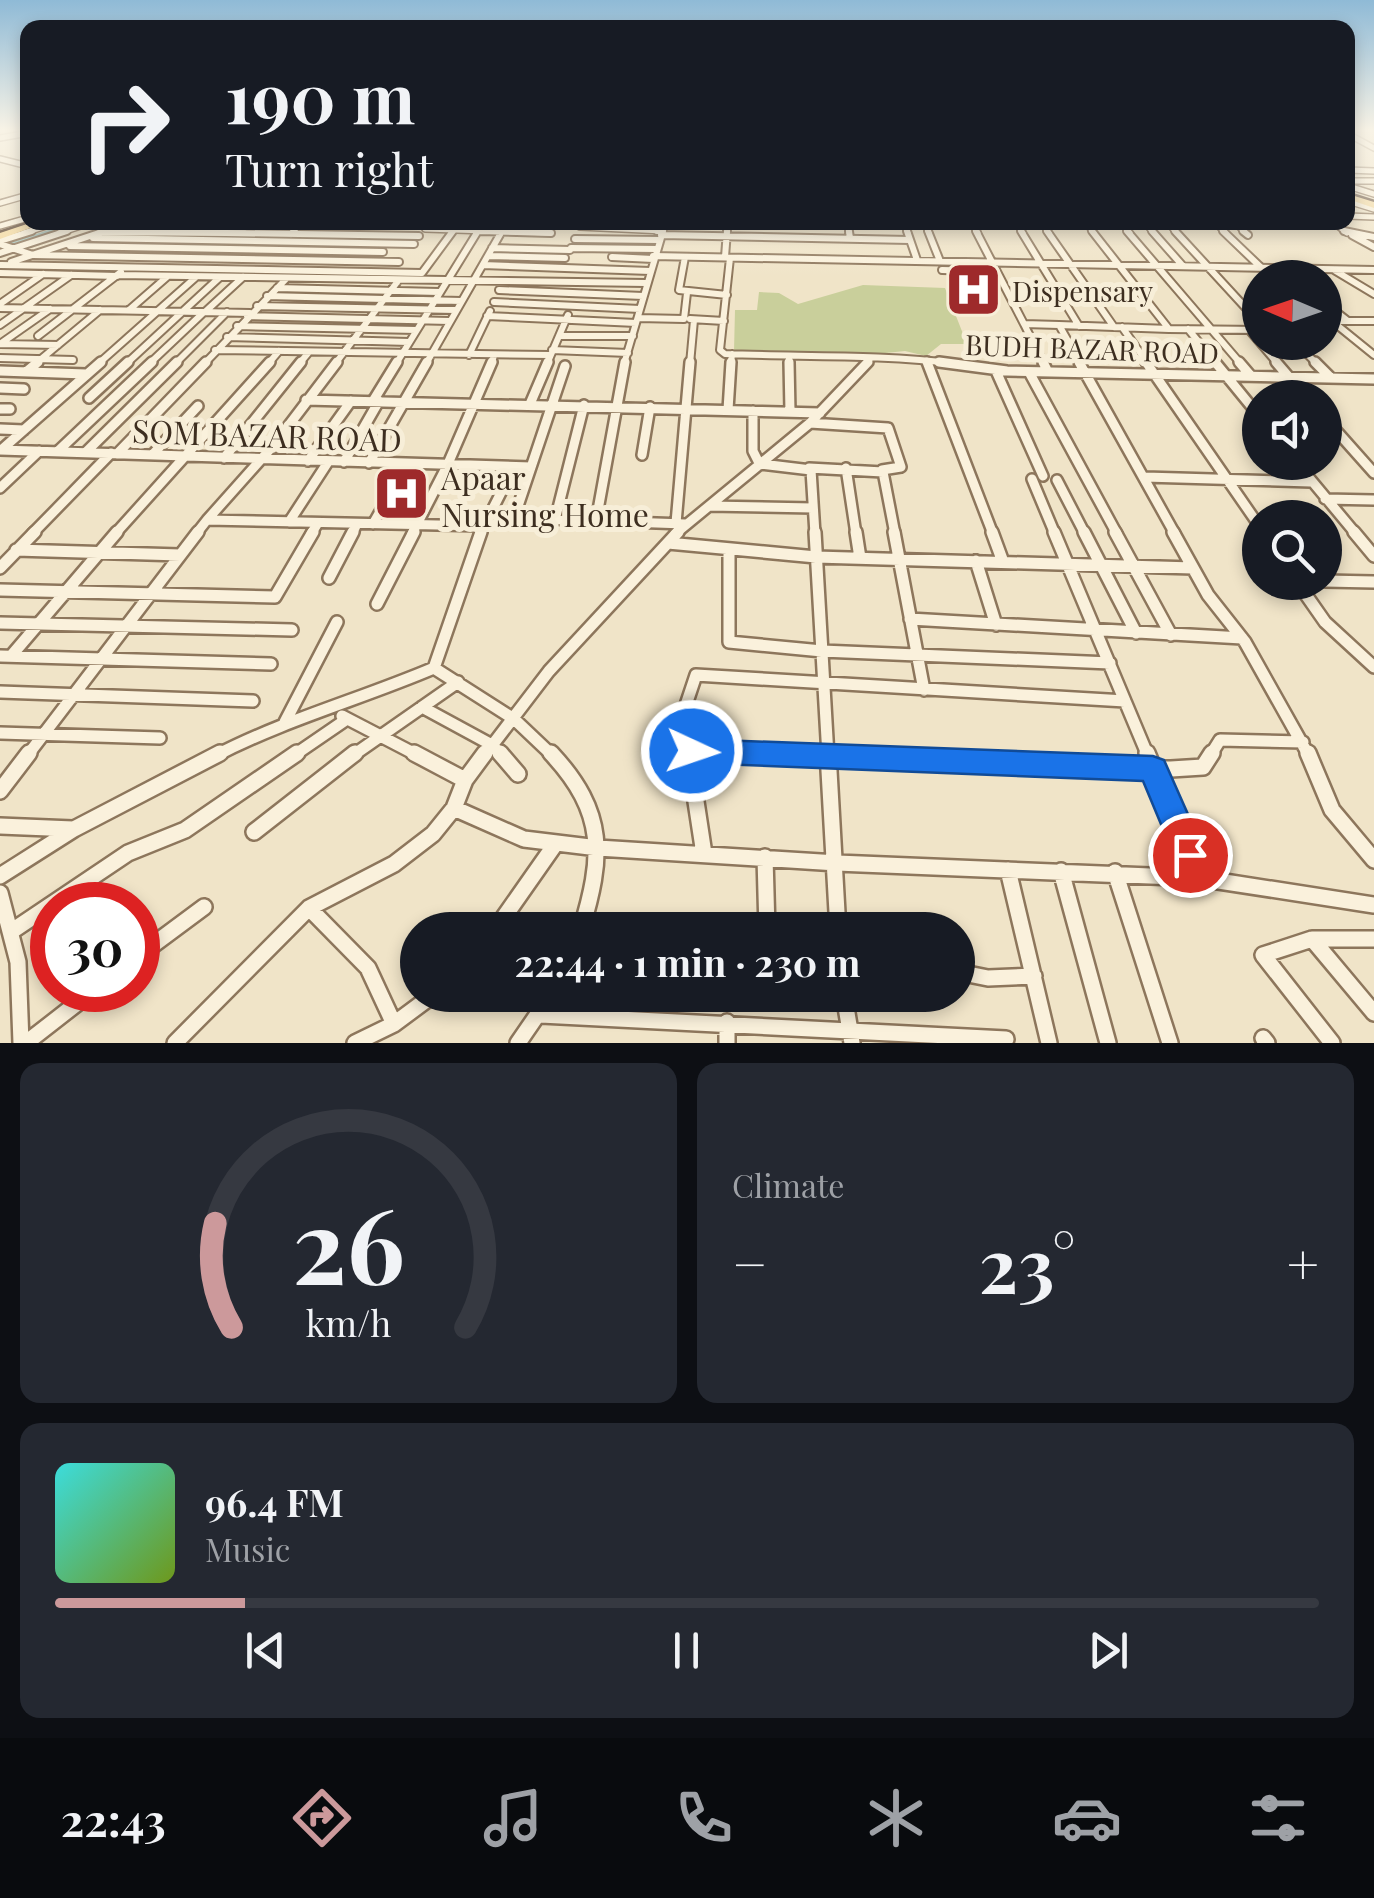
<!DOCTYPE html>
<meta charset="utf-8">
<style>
:root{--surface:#171b24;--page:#242831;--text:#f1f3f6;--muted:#9ea1a6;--line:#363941;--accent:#cc999b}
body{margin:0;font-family:"Playfair Display",serif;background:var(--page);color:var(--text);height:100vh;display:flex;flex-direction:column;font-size:38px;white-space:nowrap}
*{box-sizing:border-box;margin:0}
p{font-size:32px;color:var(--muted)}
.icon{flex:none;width:55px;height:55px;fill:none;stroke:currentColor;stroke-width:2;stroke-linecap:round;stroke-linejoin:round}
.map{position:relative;height:1043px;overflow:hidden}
.drawer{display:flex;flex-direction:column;gap:20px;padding:20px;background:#0d0f14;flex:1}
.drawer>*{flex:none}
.banner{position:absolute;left:20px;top:20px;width:1335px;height:210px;border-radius:20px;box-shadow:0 5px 15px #0003;background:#171b24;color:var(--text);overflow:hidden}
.needle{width:65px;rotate:272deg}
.buttons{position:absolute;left:1242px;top:260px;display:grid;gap:20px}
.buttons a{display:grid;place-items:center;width:100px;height:100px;border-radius:50%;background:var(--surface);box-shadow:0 5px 15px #0003;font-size:50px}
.speed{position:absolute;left:30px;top:882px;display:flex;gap:20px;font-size:50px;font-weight:700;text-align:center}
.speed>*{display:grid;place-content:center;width:130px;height:130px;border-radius:50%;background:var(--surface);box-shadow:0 5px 15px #0003;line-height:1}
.speed .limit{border:15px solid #d22;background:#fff;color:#111}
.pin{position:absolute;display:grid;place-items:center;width:85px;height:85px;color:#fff;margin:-42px;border:5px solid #fff;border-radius:50%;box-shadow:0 2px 10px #0007}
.me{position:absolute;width:110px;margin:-55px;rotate:93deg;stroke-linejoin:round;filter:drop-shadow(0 0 8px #0008)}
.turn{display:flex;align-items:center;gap:35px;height:210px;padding:0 40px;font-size:45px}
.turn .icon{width:130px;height:130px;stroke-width:2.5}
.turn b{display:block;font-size:70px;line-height:85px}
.big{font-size:75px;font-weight:700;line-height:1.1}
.drawer .widget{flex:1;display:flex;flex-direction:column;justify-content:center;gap:15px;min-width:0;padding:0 35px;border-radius:20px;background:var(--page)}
.drawer .dial{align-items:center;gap:0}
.dial svg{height:260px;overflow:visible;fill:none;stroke:var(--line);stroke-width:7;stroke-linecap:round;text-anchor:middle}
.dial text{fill:var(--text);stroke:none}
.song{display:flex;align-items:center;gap:30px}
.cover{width:120px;height:120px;border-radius:15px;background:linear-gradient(135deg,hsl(180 70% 55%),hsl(80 70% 35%))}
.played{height:10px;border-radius:5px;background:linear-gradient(90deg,var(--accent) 15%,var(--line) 15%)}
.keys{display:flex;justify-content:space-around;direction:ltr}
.heat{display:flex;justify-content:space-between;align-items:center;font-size:55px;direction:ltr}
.drawer .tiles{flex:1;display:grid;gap:20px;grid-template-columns:1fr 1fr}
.widget:last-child{grid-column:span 2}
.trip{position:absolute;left:400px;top:912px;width:575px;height:100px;border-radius:50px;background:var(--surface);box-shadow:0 5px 15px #0003;font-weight:700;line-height:100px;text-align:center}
.tab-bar{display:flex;height:160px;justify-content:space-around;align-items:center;background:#090b0e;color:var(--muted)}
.tab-bar .icon{width:70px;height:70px}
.tab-bar .current{color:var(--accent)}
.tab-bar b{font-size:45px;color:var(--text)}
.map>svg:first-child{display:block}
</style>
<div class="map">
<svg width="1374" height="1043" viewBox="0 0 1374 1043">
<rect width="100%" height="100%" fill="#f0e4c8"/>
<path fill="#c9cf9b" d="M863 285 945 288 967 344H941L926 356 905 351 846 357 734 351 735 310H757L759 292 779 293 798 304Z"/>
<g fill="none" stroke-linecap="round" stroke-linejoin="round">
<path fill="#a9c4bc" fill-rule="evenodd" d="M72 222H84L0 251V246Z"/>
<defs>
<path id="minor-far4" d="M1348 134 1374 148
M0 138 28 133
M0 159 28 166
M1348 170 1374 171
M1348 181H1374
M1348 186 1374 194
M1348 201 1374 209
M0 203 28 195
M1348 216 1374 217
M847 222 849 233
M904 222 908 233
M924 222 929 233
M972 222 978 233
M1016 222 1023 233
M1041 222 1049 233
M1085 222 1094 233
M1120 222 1130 233
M1144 222 1154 233
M1167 222 1177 233
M1214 222 1226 233
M1234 222 1246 233
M1333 222 1347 233
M762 224 818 226
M0 226 28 218
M580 227 663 231
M425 229 551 233
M24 233 59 222
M59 233 93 222
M98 233H245
M292 233 302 222
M451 233 459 222
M476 233 483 222
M501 233 507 222
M662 233 666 222
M727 233 728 222"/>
<path id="minor-far3" d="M479 231 551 233
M657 231H663
M849 231 850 239
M907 231 917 260
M928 231 940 261
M976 231 1024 324
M1021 231 1079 326
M1047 231 1114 327
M1127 231 1241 364
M1152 231 1182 265
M1175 231 1255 318H1260
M1223 231 1272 278
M1243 231 1248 235
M1344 231 1374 237
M291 234 294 231
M661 235 910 240
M1352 235 1374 247
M93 238 414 244
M575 239 659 240
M0 241 32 231
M0 244 33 255 399 262
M70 246 383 252
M492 248 570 250
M571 248 656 249
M0 253 67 231
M488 256 565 258
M653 256 1374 270
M612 257 653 259
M685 257 679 290 727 295
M725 257 727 231
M730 258 720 350 725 354C802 357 880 354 957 364
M11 262 105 231 419 236
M1 265 422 273 453 231
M483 265 650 271
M942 270 980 271 985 281
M1334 270 1374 294
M0 273 117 276
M118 275 646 283
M277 288 439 292
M499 290 643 296
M267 296 461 301
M494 302 640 309
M1325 303 1348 321H1333
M0 304 43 274
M257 306 455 310
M0 308 250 313
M129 310 168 276
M206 311 243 277
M247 316 449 321
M487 316 636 323
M638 318 684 319 687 293
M690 319 724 321
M1325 321H1332L1374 355
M1348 321H1374
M0 325 71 275
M237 326 416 330
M1122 327 1148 364
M1169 329 1260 330
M1188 329 1217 364
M1249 330 1278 364
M38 336 121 272
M559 336H633
M227 337 409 342
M1295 342 1317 364
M0 344 50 309
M0 344 58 345
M215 350 549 355
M552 350 628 353
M469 355 490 311
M789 357V364
M0 358 73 360
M35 364 100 310
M98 364 196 277
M126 364 220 277
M149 364 204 312
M175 364 227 312
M204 364 287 278
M268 364 279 351
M299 364 309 352
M335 364 398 281
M396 364 478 231
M426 364 502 231
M491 364 494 356
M547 364 568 315
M624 364 663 231
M690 364 694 320
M731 364 732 354
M865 364 870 359
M1044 364 1024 324 1059 325
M1081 364 1059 325 1169 329 1092 231"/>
<path id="minor-far2" d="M789 362 790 412
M927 362 993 534
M939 362 1007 371 1374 379
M1043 362 1048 372
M1079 362 1175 534
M1146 362 1260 527
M1215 362 1260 417
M1239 362 1251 376
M1276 362 1307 398
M1315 362 1330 377
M565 366 514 518 685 524
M0 371 86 374
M996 371 1043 476
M26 372 38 362
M1029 372 1117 534
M0 388 24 389
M89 398 128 362
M306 400 820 413
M373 401 397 362
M530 404 548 362
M0 409H10
M728 410 731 362
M753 411V451L760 465
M1325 418 1374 473
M810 423 888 428 901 467 882 470
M0 429 24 430
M0 450 531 467
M1 450 101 362
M58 451 152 362
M86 452 177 362
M117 454 206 362
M152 455 198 406
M642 455 650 407
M224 458 301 362
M308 461 351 401
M344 462 379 401
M1296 462 1356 534
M369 463 427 362
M761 464 811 470 815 534
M809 468 883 472 895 534
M846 468 856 534
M1145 477 1311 482
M1032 479 1055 534
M1057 480 1085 534
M0 488 39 451
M1325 499 1374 500
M709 506 813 508
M207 520 273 446 337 362
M555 520 584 405
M596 521 625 362
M289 522 328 462
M676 523 690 362
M373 524 407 464
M32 534 111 453
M115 534 270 362
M196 534 207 520 483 526
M311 534 318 523
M352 534 357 524
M412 534 447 466 492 362
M480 534 514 467
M675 534 810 423 868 362"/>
<path id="minor-far1" d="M815 532 828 756
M856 532 860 558
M894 532 924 690
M992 532 1003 562
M1054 532 1148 756
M1084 532 1136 633
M1115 532 1171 635
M1173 532 1208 595 1245 642 1309 756
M1354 532 1374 556
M668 543 816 557 1193 568
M16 550 180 555
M729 550V642L822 651 1110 663
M976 561 996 625
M0 568 35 532
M329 578 353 532
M1325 581 1374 582
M1297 582 1325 622 1374 667
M0 590 275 597 313 532
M377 604 414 532
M910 619 1242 638
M0 623 292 630
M0 656 271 664
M11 656 117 532
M434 668 481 532
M0 692 253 701
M422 707 492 745 502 756
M342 716 419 756
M285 722 337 622
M0 733 160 738
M692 751 823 756
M27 756 198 532
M215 756C284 720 361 699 434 668L514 719 553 756
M293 756 347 719
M352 756 458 682
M484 756 549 671 678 532
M692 756 686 705 696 675 1125 701
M1210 756 1220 740 1303 742"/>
<path id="minor" d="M414 753 465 780
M500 753 518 774
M551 753C607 813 603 857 581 930
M692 753 690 789 695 795 704 854
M756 753 1171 769 1203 767 1212 753
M828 753 838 930
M1147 753 1199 878
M1308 753 1332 810 1374 860
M0 791 29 753
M456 809 524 839 598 848 837 863 1199 878 1374 905
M0 826 73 829
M254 832 355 753
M765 857 767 930
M1008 870 1049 1043
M1061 871 1108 1043
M1115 872 1170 1043
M0 876 74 829 220 753
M0 893 18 962 21 1043
M309 908 368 968 394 1024
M495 930 556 843
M12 931 128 853 185 830 297 753
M1312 939 1374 1013
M138 956 204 907
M958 972 988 978 1034 976
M844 995 852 1043
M541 1015 1006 1039
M727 1022V1043
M1263 1038 1267 1043
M26 1043 94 990
M175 1043 309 908 394 864 433 834 454 808 465 780 485 753
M355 1043 394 1024 433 995
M518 1043 551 995
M1332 1043 1263 955 1312 939H1374"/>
<path id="primary" d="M1348 194 1374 202V208L1348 199Z
M33 222H47L0 239V233Z"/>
</defs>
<use href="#minor-far4" stroke="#8d765c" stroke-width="8"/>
<use href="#minor-far3" stroke="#8d765c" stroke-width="10"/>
<use href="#minor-far2" stroke="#8d765c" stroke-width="14"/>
<use href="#minor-far1" stroke="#8d765c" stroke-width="16"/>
<use href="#minor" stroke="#8d765c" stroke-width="20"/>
<use href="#primary" stroke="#5b4430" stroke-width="5"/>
<use href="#minor-far4" stroke="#faf1dc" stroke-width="5"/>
<use href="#minor-far3" stroke="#faf1dc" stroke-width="6"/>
<use href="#minor-far2" stroke="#faf1dc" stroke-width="9"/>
<use href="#minor-far1" stroke="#faf1dc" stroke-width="11"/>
<use href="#minor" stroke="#faf1dc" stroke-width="15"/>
<use href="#primary" fill="#f3d9a0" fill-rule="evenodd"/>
</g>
<linearGradient id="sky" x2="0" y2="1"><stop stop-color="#8fbad6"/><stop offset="0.47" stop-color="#f8f3e6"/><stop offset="1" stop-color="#f8f3e6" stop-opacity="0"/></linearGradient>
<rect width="1374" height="277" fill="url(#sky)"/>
<path fill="#1a73e8" stroke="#114b97" stroke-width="2.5" d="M692 739 1153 756 1164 760 1206 855 1201 865 1190 869 1178 865 1143 781 692 763 681 760 677 751 681 743Z"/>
<defs>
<symbol id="hospital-square" viewBox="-11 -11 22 22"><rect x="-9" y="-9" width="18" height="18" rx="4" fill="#9e2a2b" stroke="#f7eed8"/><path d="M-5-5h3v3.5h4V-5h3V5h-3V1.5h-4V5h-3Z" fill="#fff"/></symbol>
</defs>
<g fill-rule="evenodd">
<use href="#hospital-square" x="942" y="258" width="63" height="63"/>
<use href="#hospital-square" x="370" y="462" width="63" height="63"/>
</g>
<g text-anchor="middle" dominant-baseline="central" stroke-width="10" stroke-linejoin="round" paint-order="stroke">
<g font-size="28" fill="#3d2e20" stroke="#f7eed8" text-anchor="start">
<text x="1012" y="290">Dispensary</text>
</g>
<g font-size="28" fill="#3d2e20" stroke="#f7eed8">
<text transform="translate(1092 348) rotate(2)">BUDH BAZAR ROAD</text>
</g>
<g font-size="32" fill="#3d2e20" stroke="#f7eed8">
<text transform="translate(267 434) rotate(2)">SOM BAZAR ROAD</text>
</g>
<g font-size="32" fill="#3d2e20" stroke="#f7eed8" text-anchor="start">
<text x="441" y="476">Apaar<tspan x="441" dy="37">Nursing Home</tspan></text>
</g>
</g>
</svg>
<div class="buttons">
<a><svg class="needle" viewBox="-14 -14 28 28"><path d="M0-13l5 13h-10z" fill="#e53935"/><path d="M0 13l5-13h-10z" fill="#9ea1a6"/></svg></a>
<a><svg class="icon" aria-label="sound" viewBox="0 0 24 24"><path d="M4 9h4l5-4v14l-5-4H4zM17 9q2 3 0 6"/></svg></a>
<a><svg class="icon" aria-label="search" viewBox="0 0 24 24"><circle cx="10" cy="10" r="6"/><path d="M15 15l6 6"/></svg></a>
</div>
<div class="speed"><div class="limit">30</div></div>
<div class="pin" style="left:1190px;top:855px;background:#d93025"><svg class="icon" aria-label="arrive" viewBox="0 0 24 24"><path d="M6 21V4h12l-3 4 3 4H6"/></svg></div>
<svg class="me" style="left:692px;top:751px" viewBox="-20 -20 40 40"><circle r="17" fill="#1a73e8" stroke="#fff" stroke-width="3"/><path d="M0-11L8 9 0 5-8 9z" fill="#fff"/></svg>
<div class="trip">22:44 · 1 min · 230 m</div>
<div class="banner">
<div class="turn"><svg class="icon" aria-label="right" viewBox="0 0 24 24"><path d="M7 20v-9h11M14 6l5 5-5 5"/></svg><div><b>190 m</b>Turn right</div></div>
</div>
</div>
<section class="drawer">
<div class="tiles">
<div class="widget dial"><svg viewBox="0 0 100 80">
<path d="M14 69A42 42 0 1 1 86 69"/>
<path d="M14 69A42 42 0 0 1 9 37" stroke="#cc999b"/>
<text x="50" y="56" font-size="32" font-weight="700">26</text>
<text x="50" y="72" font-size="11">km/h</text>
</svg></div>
<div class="widget"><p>Climate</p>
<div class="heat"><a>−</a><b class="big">23°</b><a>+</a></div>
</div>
<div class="widget">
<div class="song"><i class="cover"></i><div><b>96.4 FM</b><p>Music</p></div></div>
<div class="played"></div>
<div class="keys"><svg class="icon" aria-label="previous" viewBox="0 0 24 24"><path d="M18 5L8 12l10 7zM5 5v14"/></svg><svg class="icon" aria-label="pause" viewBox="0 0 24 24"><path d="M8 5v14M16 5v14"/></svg><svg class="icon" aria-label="next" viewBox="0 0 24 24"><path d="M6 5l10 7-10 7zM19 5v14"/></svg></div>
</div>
</div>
</section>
<nav class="tab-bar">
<b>22:43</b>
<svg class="icon current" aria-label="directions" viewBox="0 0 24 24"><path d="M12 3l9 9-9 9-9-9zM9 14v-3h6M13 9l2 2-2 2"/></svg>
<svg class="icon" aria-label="music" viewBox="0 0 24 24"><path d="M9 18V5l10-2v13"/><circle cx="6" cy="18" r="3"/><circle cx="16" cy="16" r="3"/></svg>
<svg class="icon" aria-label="phone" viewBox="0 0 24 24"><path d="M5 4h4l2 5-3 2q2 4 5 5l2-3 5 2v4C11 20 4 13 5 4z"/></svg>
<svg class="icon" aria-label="climate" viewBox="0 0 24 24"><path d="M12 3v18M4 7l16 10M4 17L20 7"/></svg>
<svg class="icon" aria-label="car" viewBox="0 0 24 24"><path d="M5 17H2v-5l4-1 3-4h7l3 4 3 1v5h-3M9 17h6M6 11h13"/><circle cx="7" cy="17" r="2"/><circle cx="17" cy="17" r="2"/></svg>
<svg class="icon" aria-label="filters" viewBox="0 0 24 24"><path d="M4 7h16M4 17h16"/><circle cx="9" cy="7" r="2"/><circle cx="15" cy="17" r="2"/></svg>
</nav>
